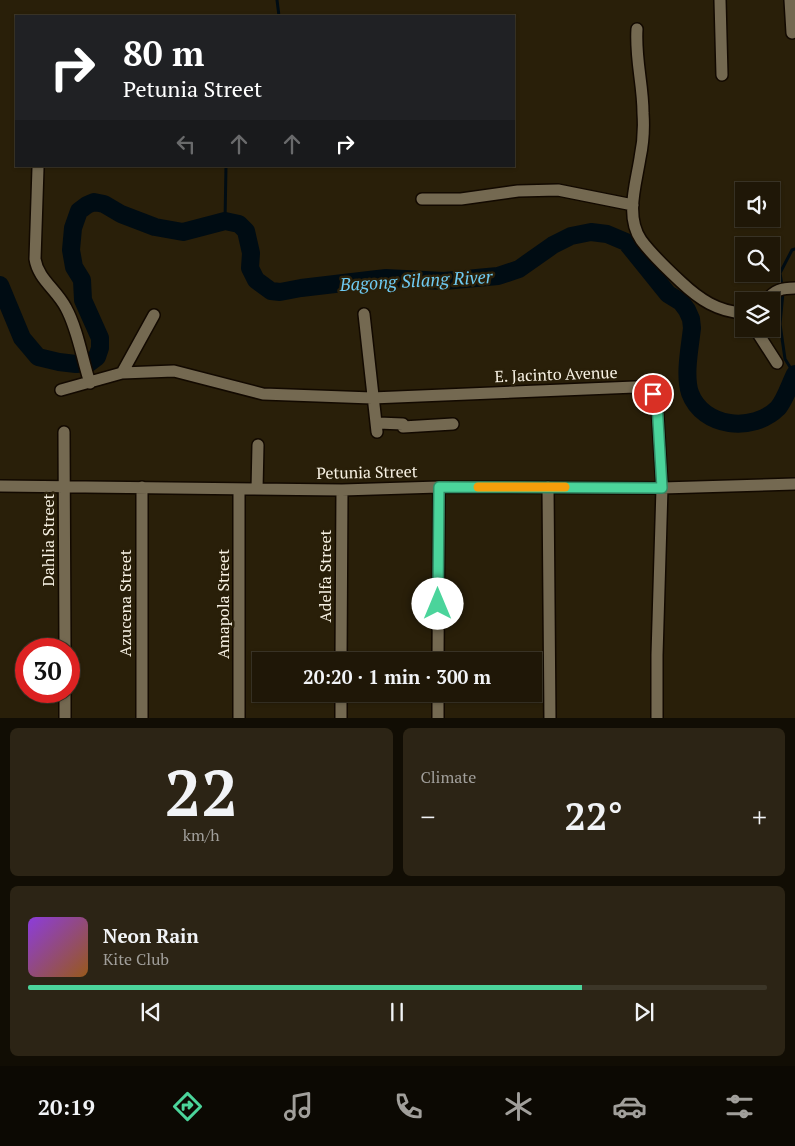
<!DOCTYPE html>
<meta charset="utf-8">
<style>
:root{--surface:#1f1707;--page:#2c2415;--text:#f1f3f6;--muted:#a19f9b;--line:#3c3628;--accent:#4bd49b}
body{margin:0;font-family:"PT Serif",serif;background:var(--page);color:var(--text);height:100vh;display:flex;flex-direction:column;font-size:19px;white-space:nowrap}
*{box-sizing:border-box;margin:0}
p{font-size:16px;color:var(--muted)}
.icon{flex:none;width:28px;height:28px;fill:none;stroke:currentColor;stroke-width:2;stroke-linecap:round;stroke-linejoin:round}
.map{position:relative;height:718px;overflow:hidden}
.panel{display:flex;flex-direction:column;gap:10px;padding:10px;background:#110d04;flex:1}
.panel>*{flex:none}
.hud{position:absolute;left:15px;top:15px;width:500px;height:152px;border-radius:0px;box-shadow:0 1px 4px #0004,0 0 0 1px var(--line);background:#202124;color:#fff;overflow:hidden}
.buttons{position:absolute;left:735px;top:182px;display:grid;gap:10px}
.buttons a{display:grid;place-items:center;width:45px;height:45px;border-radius:0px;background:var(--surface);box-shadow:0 1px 4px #0004,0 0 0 1px var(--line);font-size:25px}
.speed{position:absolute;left:15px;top:638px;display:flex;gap:10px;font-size:25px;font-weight:700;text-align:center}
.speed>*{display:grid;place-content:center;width:65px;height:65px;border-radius:50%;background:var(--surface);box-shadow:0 1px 4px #0004,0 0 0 1px var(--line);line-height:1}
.speed .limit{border:8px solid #d22;background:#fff;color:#111}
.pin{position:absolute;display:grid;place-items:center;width:42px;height:42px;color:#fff;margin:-21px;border:2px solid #fff;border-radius:50%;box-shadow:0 1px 5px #0007}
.me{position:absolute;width:55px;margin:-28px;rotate:0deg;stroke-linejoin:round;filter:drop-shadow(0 0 4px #0008)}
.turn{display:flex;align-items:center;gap:18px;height:105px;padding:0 25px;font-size:22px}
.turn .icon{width:65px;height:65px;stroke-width:2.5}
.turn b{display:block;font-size:35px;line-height:42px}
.lanes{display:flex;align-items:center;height:48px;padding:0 25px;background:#0003;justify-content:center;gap:25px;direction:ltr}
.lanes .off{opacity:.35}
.big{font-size:38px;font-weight:700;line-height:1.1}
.panel .tile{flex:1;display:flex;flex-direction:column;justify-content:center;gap:8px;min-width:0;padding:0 18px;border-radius:8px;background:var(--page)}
.panel .dial{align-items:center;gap:0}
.dial b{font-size:65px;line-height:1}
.song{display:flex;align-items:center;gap:15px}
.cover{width:60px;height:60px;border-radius:8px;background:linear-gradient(135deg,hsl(270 70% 55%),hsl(30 70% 35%))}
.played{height:5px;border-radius:2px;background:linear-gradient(90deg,var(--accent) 75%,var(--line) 75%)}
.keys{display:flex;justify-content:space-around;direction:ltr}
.heat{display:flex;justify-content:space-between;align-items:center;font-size:28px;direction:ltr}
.panel .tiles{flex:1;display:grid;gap:10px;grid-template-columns:1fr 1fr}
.tile:last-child{grid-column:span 2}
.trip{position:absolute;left:252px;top:652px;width:290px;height:50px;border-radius:0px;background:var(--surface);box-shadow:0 1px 4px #0004,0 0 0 1px var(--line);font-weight:700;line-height:50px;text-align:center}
.tabs{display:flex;height:80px;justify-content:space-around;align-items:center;background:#0c0903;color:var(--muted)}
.tabs .icon{width:35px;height:35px}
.tabs .selected{color:var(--accent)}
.tabs b{font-size:22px;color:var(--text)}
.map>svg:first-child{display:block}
</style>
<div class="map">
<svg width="795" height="719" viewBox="0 0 795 719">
<rect width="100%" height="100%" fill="#291f09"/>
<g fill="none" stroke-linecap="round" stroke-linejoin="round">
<path stroke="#000c13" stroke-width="3" d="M277 0 279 16
M225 221 226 166
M795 375 785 359 780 324 783 292 780 273 792 250 795 249"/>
<path stroke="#000c13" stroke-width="18" d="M0 285 22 338 38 357 59 362 76 364 89 363 97 357 100 348V338L83 300 82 280 74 267 71 250 73 228 79 211 87 205 94 202 104 204 121 214 155 227 183 232 225 221 239 224 246 231 251 253 250 268 256 280 271 291 280 292 301 288 386 278 444 281 498 276 519 269 553 245 571 236 591 232 607 234 626 242 668 294 681 302 687 310 691 319 692 328C690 347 684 375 690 393 703 428 753 433 778 408 785 400 790 384 795 374"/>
<defs>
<path id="minor" d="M720 0 722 75
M790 0 792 33
M637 29C635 59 643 84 643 113 644 127 643 144 640 158 636 184 625 216 641 240 652 255 667 269 681 282 699 299 718 312 744 313
M38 168 35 259C38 279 57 290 66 308 78 330 82 359 90 383
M422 199H461L518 191 558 190 633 205
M766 301C774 290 782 288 795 288
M364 314 377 432
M757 329 759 335 777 363
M122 373 174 371 263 394 372 398 635 387C647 389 652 392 657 403L662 488 657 655V719
M61 390 122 373 154 315
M378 423 403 424V427L453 424
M64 432 65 649
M0 486 342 490 439 487 662 488 795 484
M142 487V719
M548 487 550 719
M239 489V719
M257 489 258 445
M341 661 342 490
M438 661 439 487
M65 691V719
M341 719V694
M438 719V694"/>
</defs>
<use href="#minor" stroke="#120900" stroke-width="14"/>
<use href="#minor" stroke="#746951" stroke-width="11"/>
</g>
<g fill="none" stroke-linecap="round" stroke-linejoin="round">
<defs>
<path id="route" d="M438 604 439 487 662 488 657 403 653 394"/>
</defs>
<use href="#route" stroke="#318a65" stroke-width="12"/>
<use href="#route" stroke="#4bd49b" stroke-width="9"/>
<path stroke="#f59e0b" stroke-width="9" d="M478 487H565"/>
</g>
<g text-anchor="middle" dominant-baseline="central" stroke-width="5" stroke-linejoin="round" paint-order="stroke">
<g font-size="16" fill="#f7f1e3" stroke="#291f09">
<text transform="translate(556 374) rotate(-2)">E. Jacinto Avenue</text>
<text transform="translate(367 472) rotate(-1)">Petunia Street</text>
<text transform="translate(48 540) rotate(-90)">Dahlia Street</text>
<text transform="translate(325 576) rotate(-90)">Adelfa Street</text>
<text transform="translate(125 603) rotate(-90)">Azucena Street</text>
<text transform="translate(223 604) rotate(-90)">Amapola Street</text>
</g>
<g font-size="18" font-style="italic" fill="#6fcbf3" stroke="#291f09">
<text transform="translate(416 280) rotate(-3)">Bagong Silang River</text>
</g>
</g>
</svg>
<div class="buttons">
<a><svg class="icon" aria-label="sound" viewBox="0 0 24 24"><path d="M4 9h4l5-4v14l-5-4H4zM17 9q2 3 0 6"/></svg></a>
<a><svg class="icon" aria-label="search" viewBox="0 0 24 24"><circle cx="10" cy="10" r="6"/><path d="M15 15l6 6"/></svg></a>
<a><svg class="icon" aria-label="layers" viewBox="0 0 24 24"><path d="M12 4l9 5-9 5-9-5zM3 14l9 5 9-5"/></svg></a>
</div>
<div class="speed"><div class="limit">30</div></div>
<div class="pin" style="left:653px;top:394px;background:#d93025"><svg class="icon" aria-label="arrive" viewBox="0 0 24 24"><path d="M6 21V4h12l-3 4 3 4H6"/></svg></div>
<svg class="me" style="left:438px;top:604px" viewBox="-20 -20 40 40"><circle r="19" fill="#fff"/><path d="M0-13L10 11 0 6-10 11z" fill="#4bd49b"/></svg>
<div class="trip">20:20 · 1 min · 300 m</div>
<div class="hud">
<div class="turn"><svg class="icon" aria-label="right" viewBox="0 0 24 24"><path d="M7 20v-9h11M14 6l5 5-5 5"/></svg><div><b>80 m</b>Petunia Street</div></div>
<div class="lanes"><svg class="icon off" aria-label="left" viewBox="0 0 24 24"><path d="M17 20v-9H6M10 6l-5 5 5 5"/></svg><svg class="icon off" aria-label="ahead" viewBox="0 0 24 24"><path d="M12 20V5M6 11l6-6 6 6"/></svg><svg class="icon off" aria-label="ahead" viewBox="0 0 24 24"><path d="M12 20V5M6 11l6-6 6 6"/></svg><svg class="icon" aria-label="right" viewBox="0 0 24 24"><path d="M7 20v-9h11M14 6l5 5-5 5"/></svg></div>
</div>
</div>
<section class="panel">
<div class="tiles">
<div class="tile dial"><b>22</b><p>km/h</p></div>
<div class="tile"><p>Climate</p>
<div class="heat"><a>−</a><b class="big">22°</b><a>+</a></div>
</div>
<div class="tile">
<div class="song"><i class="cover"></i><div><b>Neon Rain</b><p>Kite Club</p></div></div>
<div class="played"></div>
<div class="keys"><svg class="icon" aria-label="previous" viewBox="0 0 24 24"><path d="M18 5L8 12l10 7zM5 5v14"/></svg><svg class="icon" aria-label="pause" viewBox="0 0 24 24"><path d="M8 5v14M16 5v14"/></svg><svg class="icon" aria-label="next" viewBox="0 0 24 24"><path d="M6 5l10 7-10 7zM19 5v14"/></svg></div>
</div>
</div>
</section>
<nav class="tabs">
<b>20:19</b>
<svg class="icon selected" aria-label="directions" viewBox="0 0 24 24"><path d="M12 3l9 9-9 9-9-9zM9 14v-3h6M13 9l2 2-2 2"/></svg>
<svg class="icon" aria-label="music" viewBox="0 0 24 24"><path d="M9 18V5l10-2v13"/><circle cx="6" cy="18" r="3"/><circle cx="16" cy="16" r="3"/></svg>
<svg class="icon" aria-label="phone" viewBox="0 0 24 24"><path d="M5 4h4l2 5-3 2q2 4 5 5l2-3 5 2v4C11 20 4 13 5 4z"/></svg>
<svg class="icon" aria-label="climate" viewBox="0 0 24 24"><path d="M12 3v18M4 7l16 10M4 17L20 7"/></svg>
<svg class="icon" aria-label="car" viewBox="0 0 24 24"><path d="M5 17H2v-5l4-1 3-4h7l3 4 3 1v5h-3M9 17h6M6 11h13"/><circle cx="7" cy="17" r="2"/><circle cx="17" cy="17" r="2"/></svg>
<svg class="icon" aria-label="filters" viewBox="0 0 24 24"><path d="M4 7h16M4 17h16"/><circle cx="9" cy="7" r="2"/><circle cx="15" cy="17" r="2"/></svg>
</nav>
